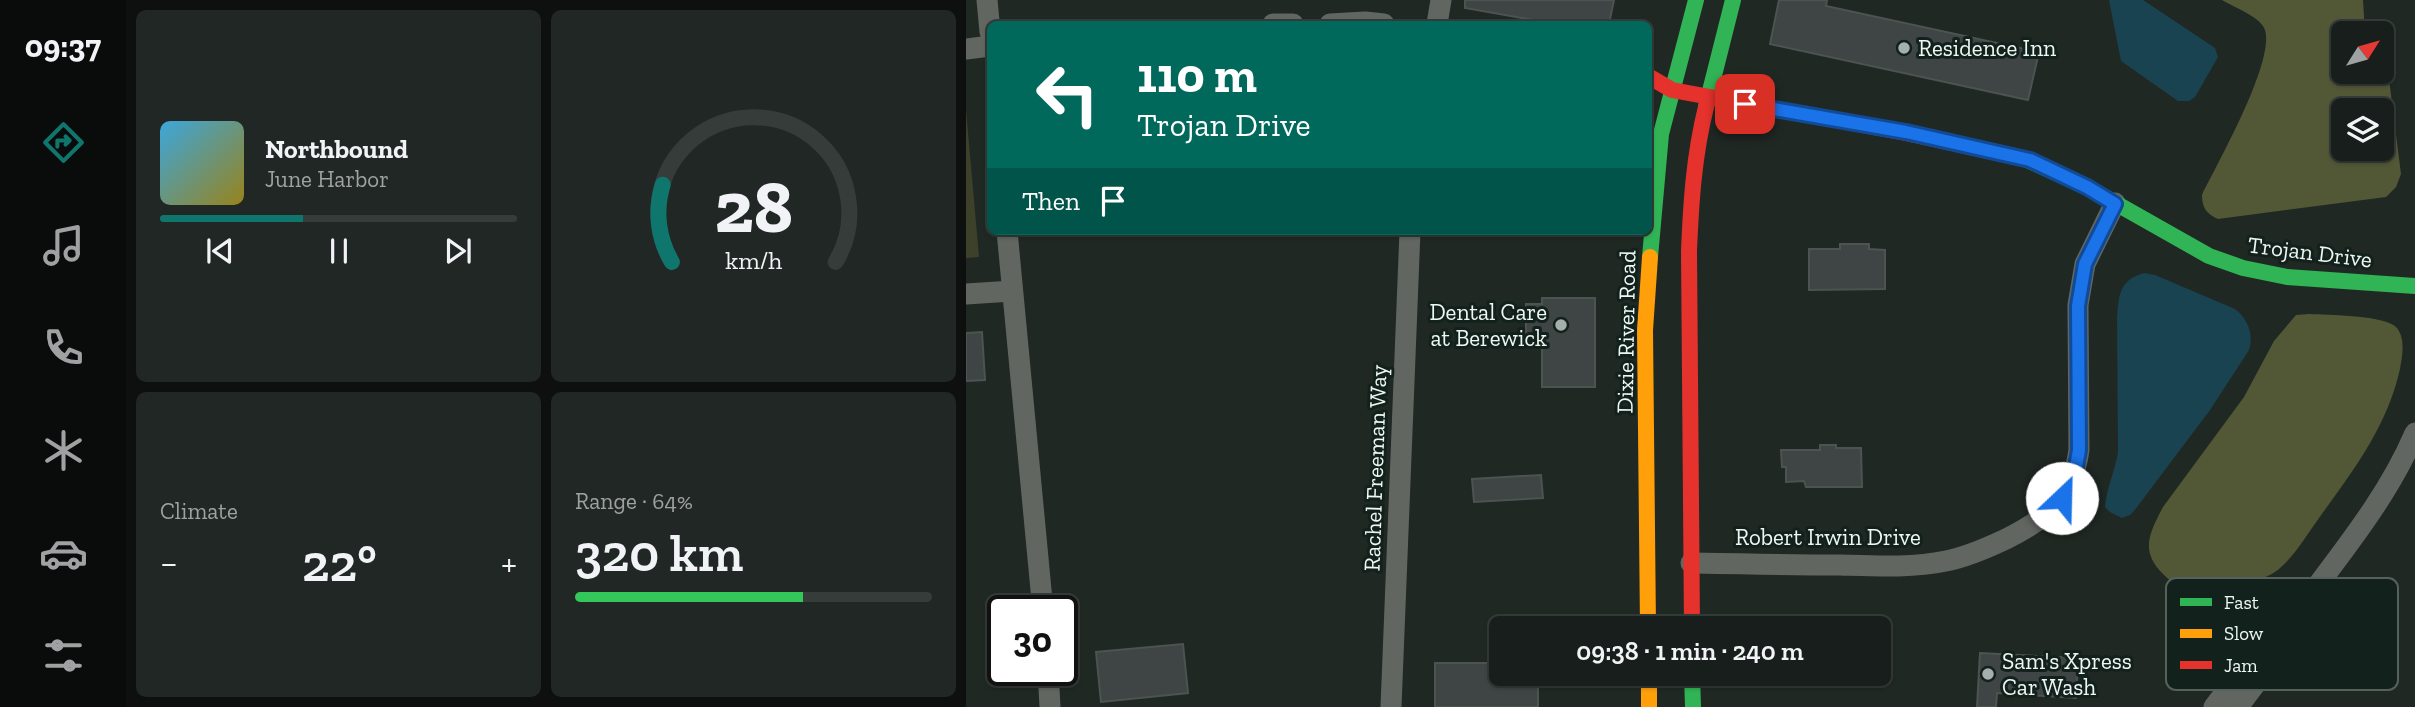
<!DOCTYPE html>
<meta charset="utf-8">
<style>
:root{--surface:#181e1b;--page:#212724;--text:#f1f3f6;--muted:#9fa2a3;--line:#363c3a;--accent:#0f766e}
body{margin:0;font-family:"Zilla Slab",serif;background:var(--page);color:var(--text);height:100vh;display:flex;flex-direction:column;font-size:26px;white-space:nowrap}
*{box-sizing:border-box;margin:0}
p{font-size:23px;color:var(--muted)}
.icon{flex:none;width:38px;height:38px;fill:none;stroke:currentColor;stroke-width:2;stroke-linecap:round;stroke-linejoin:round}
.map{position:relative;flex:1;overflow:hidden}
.sheet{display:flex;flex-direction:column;gap:10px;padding:10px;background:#0d100f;width:840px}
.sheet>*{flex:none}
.banner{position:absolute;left:21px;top:21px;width:665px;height:214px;border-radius:10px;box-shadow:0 2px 5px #0004,0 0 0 2px var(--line);background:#00695c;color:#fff;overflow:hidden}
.needle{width:46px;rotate:53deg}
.buttons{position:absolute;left:1365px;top:21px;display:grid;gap:14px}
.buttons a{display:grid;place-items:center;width:63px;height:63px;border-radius:10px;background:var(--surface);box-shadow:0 2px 5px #0004,0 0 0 2px var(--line);font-size:35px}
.speed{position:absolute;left:21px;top:595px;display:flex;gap:14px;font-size:35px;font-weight:700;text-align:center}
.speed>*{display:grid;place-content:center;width:91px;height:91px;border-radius:50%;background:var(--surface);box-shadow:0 2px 5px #0004,0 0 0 2px var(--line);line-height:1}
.speed .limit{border:4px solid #111;border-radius:10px;background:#fff;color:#111}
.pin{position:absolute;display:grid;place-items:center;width:60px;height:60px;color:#fff;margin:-30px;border-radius:14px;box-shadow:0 4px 10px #0006}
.me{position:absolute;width:77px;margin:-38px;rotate:24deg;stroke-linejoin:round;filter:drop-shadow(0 0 5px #0008)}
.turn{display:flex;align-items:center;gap:24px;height:147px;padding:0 35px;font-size:32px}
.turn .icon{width:91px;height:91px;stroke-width:2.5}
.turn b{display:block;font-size:49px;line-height:60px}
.then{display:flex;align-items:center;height:66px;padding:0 35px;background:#0003;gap:14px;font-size:26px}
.big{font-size:52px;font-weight:600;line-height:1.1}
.sheet .tile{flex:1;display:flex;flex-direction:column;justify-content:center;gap:10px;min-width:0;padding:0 24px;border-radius:10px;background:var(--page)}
.sheet .dial{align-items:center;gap:0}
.dial svg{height:182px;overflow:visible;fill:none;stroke:var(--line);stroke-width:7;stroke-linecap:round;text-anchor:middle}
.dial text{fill:var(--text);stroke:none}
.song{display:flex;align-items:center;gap:21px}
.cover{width:84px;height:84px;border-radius:10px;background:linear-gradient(135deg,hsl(200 70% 55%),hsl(50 70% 35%))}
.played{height:7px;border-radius:4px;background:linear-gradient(90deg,var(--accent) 40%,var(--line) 40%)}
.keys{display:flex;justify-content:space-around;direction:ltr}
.heat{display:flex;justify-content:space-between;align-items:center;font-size:38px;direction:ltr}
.charge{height:10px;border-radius:5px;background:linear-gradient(90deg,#34c759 64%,var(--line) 0)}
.sheet .tiles{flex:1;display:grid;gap:10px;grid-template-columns:repeat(2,1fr)}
.trip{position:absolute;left:523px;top:616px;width:402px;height:70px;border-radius:10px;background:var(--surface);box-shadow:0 2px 5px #0004,0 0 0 2px var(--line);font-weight:600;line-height:70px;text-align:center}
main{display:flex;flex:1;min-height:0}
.tab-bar{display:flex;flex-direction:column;width:126px;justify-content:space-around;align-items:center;background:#0a0c0b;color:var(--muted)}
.tab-bar .icon{width:49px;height:49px}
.tab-bar .selected{color:var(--accent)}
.tab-bar b{font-size:32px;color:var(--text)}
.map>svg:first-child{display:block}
</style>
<main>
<nav class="tab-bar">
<b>09:37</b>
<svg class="icon selected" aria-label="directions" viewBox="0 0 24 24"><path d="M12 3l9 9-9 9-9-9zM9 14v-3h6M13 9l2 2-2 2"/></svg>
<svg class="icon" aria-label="music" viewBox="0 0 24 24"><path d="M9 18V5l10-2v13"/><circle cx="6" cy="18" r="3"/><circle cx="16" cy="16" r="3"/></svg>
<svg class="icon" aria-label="phone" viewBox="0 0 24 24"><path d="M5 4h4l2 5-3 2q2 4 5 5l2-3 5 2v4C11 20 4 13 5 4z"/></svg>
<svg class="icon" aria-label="climate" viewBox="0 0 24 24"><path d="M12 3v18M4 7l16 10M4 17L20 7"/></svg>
<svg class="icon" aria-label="car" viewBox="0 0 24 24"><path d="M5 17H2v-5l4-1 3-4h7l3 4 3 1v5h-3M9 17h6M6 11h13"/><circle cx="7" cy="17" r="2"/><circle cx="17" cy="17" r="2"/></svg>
<svg class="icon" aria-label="filters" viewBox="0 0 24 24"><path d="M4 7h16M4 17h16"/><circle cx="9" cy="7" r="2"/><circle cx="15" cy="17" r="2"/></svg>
</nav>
<section class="sheet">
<div class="tiles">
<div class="tile">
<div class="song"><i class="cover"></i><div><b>Northbound</b><p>June Harbor</p></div></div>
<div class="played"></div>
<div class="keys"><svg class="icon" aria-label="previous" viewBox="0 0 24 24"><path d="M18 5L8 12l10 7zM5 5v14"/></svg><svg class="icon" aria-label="pause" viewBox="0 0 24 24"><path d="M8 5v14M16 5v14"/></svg><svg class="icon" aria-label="next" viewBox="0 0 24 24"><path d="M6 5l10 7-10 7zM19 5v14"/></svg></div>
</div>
<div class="tile dial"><svg viewBox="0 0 100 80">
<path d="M14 69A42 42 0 1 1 86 69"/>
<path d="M14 69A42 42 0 0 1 10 35" stroke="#0f766e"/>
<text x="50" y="56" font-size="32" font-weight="700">28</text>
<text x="50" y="72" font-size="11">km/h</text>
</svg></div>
<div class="tile"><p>Climate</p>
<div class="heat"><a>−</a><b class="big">22°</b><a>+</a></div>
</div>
<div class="tile"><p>Range · 64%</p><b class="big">320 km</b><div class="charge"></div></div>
</div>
</section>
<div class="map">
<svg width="1449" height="707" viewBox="0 0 1449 707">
<rect width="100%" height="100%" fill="#202824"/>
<path fill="#3e412a" d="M0 110 13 257 0 258Z"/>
<path fill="#525736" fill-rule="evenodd" d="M1256 0H1397L1399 33H1377V72H1416V63L1422 71 1435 174 1430 187 1420 197 1252 219C1240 214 1236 207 1236 195 1250 166 1315 52 1297 26 1291 16 1266 6 1256 0ZM1377 110H1416V149H1377Z
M1343 314C1361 315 1421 315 1431 328 1440 340 1436 356 1434 369 1421 427 1387 471 1353 518 1340 536 1327 559 1309 572 1296 581 1278 582 1263 584 1249 585 1234 587 1220 586 1211 586 1203 580 1197 574 1174 551 1183 534 1197 507L1278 397 1308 341 1330 315Z"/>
<path fill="#194350" d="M1143 0H1177L1249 48 1252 57 1229 97 1223 101H1212L1155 61Z
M1178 273 1189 275 1269 309C1282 319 1288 335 1283 350L1244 410 1168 511 1164 515 1156 518 1144 512 1139 507C1140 490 1149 471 1152 452L1151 318C1153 295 1153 280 1178 273Z"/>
<path fill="#3e4544" stroke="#4c5351" stroke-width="2" d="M499 0H648L643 24H590L499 8Z
M813 0H861L860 6 1073 52 1062 100 804 44Z
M874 244H903V249L919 250V289L843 290V249H874Z
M576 298H629V387H576V345H560V304H576Z
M16 332 19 380 0 381V333Z
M854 445H870V448H895L896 487H840L838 481 820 482V467H816L815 450H854Z
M575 475 577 498 508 502 506 479Z
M217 644 222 693 135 702 130 652Z
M1014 653 1112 658 1110 698 1031 693 1030 707H1011Z
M469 663H536V674H572V707H469Z"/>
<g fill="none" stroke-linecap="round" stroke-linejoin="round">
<path stroke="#616661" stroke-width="21" d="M21 0 24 32
M307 24H327
M364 24 399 22 418 24
M471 24 475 0
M0 49 24 46
M41 231 77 611
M0 294 46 291
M725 563C775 564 824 565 874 565 909 566 946 568 980 561 1001 557 1021 548 1040 539 1082 518 1106 499 1113 450L1112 305 1119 264 1149 203
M82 670 84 707
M425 707 444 231
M1248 707 1311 623 1328 617
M1272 707 1324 638 1328 630V617C1371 558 1420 501 1449 433"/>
<path stroke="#30b455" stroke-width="16" d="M740 107 767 0
M1059 159 1121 187 1243 256 1277 268 1321 277 1449 286
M684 257 695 134 730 0
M726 674 727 707"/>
<path stroke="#ff9f0a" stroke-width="16" d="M682 628 679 330 684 257
M683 674V707"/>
<path stroke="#e5322d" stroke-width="16" d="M682 76 706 90 940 133 1059 159
M726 628 723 251C725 202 728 155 740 107"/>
</g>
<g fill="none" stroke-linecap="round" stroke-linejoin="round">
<defs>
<path id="route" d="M779 104 940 132 1064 160 1121 187 1149 204 1119 264 1112 306 1113 450 1110 467 1096 498"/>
</defs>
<use href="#route" stroke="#114b97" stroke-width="18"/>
<use href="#route" stroke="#1a73e8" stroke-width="12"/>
</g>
<g fill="#a5afab" stroke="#13211c" stroke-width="2.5">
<circle cx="938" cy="48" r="7"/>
<circle cx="595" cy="325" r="7"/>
<circle cx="1022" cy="674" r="7"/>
</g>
<g text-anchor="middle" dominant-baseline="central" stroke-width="6" stroke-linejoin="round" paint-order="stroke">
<g font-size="23" fill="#edf7f3" stroke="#13211c" text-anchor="start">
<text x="952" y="48">Residence Inn</text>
<text x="581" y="312" text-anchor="end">Dental Care<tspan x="581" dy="26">at Berewick</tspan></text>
<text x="1036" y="661">Sam's Xpress<tspan x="1036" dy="26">Car Wash</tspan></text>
</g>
<g font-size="23" fill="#edf7f3" stroke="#13211c">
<text transform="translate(1344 252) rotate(7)">Trojan Drive</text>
<text transform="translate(660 332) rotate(-89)">Dixie River Road</text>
<text transform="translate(409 468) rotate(-88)">Rachel Freeman Way</text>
<text x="862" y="537">Robert Irwin Drive</text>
</g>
</g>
<rect x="1200" y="578" width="232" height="112" rx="10" fill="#13211c" stroke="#54615c" stroke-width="2"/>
<rect x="1214" y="598" width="32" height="8" fill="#30b455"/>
<rect x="1214" y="629" width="32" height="9" fill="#ff9f0a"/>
<rect x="1214" y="661" width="32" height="8" fill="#e5322d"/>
<g font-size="19" fill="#edf7f3">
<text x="1258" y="609">Fast</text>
<text x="1258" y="640">Slow</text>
<text x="1258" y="672">Jam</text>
</g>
</svg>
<div class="buttons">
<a><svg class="needle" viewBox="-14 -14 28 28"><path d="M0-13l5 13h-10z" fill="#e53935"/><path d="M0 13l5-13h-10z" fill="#9fa2a3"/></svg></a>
<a><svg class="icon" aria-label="layers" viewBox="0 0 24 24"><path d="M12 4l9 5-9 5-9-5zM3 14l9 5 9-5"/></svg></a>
</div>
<div class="speed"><div class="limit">30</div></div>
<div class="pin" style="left:779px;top:104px;background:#d93025"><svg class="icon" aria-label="arrive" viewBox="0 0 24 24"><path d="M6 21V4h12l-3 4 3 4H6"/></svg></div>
<svg class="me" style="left:1096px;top:498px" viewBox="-20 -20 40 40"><circle r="19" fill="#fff"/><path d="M0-13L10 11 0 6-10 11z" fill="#1a73e8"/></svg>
<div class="trip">09:38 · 1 min · 240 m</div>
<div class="banner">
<div class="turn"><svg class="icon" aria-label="left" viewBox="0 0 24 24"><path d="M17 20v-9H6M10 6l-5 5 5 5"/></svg><div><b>110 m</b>Trojan Drive</div></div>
<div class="then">Then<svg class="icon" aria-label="arrive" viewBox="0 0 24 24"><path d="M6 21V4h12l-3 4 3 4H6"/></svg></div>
</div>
</div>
</main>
